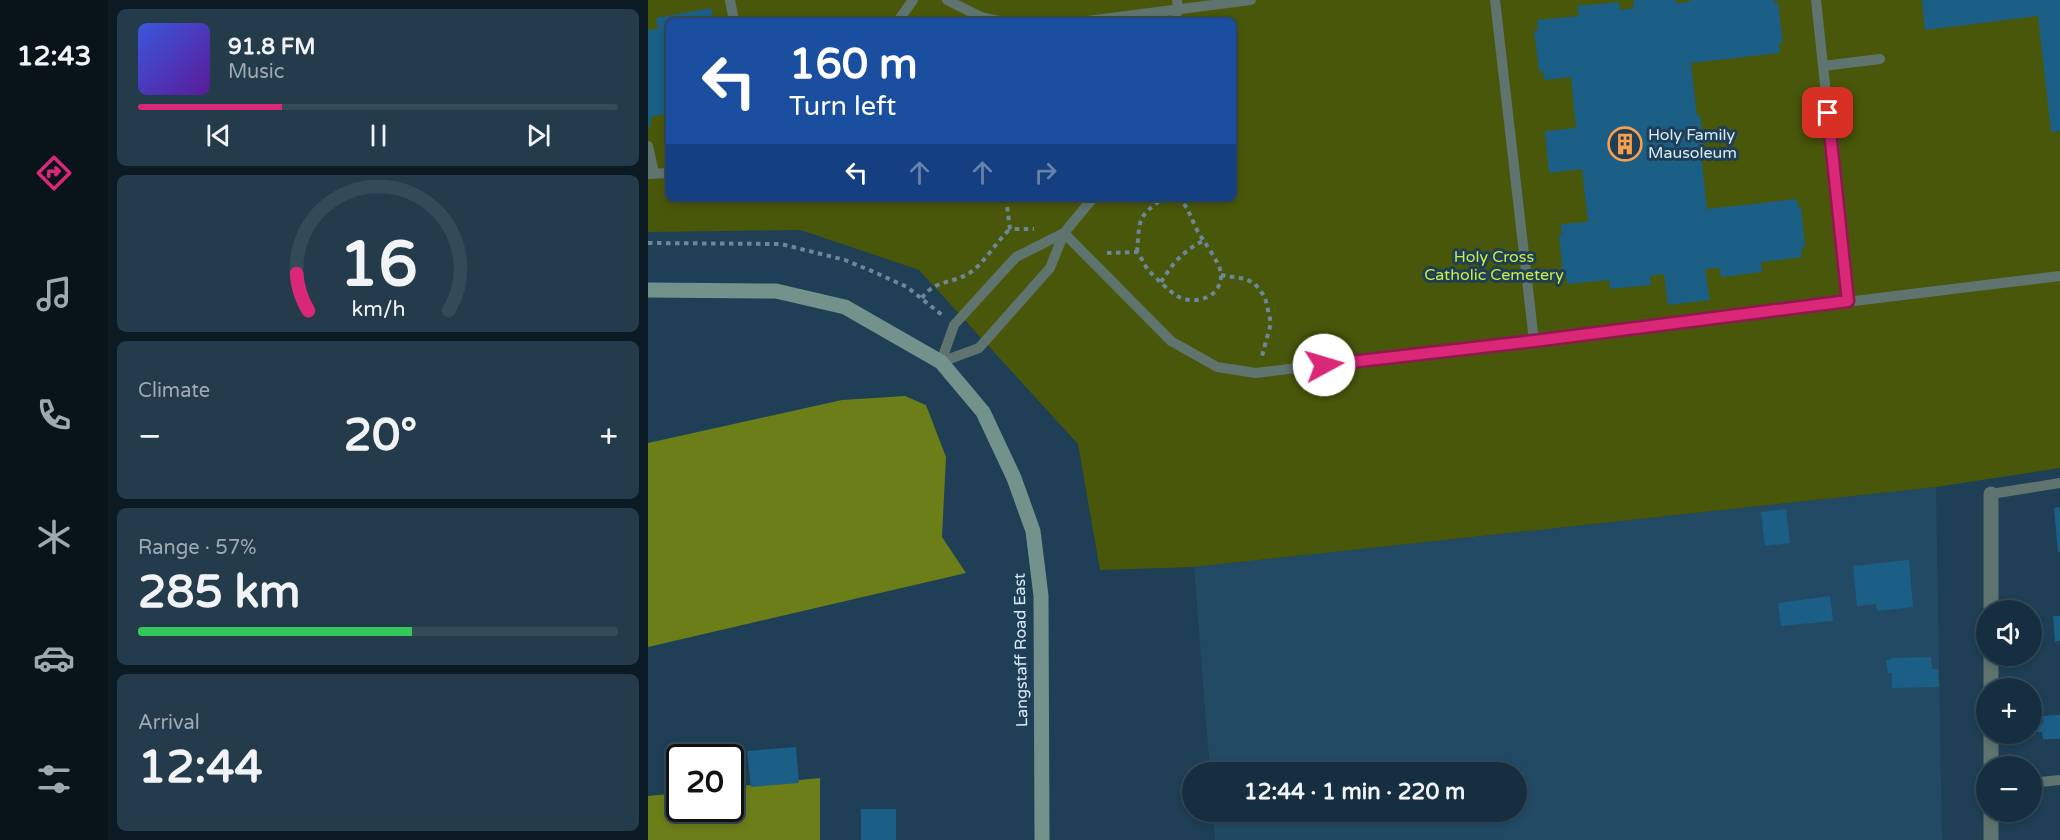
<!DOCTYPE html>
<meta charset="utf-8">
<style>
:root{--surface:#162f40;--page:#233b4b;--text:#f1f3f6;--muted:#9ea9b1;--line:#354a59;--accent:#db2777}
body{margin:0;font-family:"Varela Round",sans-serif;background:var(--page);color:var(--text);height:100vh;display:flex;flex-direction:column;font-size:22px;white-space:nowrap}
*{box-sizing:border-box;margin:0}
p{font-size:20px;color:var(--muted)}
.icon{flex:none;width:33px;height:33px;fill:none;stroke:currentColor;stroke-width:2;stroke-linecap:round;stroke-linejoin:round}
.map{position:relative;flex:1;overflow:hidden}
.drawer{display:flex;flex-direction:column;gap:9px;padding:9px;background:#0c1a23;width:540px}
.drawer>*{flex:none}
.guide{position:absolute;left:18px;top:18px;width:570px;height:183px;border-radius:9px;box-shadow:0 3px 9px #0003,0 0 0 2px var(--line);background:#1a4fa0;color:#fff;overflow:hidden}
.tools{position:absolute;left:1328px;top:600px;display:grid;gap:12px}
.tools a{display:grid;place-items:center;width:66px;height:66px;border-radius:50%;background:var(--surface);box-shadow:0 3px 9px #0003,0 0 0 2px var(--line);font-size:30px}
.speed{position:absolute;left:18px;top:744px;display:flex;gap:12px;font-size:30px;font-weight:700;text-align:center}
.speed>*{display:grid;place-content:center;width:78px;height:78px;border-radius:50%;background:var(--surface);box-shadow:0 3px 9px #0003,0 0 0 2px var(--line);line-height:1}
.speed .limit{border:3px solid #111;border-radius:9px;background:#fff;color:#111}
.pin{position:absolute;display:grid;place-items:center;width:51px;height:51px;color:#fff;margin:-26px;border-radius:12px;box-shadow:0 3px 9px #0006}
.me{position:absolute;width:66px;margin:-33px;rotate:84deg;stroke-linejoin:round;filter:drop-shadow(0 0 4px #0008)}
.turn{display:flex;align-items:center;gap:21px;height:126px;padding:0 24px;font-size:27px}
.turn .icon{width:78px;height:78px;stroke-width:2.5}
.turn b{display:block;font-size:42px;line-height:51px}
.lanes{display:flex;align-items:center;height:57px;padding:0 24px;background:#0003;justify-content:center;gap:30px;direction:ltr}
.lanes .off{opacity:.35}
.big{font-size:45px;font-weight:700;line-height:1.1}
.drawer .tile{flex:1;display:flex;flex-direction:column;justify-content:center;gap:9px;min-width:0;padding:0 21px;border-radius:9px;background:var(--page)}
.drawer .dial{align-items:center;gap:0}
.dial svg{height:156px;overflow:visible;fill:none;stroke:var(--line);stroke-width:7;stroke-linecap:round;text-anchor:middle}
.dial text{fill:var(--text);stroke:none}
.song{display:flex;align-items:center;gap:18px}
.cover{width:72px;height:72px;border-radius:9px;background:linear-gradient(135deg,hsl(230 70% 55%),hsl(270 70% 35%))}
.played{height:6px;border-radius:3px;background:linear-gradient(90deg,var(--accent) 30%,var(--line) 30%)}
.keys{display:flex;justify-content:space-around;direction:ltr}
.heat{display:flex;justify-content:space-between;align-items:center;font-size:33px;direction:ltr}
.charge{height:9px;border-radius:4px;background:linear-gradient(90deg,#34c759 57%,var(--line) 0)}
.trip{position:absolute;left:534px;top:762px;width:345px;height:60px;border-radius:30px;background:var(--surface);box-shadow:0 3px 9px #0003,0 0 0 2px var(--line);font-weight:700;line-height:60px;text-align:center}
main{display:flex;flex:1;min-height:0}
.dock{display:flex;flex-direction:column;width:108px;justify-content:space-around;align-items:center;background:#09131a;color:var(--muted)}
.dock .icon{width:42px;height:42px}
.dock .on{color:var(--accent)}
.dock b{font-size:27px;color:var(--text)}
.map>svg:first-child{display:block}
</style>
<main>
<nav class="dock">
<b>12:43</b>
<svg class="icon on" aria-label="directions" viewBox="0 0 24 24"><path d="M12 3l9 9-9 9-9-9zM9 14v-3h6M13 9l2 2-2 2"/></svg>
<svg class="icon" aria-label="music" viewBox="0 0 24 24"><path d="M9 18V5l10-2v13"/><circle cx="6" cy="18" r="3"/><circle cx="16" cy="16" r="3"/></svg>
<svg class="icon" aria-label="phone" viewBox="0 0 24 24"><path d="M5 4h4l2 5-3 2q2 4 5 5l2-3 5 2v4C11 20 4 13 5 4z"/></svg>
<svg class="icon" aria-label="climate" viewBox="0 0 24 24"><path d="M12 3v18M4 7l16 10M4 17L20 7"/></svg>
<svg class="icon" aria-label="car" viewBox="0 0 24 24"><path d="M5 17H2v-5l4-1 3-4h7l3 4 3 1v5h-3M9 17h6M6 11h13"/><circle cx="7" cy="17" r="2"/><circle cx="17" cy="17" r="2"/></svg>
<svg class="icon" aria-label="filters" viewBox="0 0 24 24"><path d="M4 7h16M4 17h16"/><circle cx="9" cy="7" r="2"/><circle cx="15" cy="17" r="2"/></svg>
</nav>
<section class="drawer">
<div class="tile">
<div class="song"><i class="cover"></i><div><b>91.8 FM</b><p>Music</p></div></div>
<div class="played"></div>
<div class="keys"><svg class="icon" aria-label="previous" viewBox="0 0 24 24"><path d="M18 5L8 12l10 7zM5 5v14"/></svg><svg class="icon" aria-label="pause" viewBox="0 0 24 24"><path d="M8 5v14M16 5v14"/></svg><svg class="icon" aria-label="next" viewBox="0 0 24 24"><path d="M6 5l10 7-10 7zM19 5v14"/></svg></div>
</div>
<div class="tile dial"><svg viewBox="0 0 100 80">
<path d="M14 69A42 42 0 1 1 86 69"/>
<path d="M14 69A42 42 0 0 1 8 50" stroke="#db2777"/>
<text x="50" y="56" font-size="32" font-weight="700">16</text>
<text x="50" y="72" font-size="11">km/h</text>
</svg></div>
<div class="tile"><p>Climate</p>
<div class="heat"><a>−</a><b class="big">20°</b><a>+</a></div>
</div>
<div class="tile"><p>Range · 57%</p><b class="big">285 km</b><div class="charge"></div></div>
<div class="tile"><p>Arrival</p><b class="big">12:44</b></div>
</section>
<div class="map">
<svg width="1412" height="840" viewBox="0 0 1412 840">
<rect width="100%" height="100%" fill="#1e3f55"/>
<path fill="#224a65" d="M1288 487 1294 840H567L565 812H868V772H562L546 567Z"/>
<path fill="#49570a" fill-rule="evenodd" d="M0 0H1412V468L1288 487 546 567 452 570 430 444 271 270 153 230 0 232ZM21 21H585V198H21Z"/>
<path fill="#6b7e18" d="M257 396 278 405 298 457 294 537 318 573 0 647V443L194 400Z
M172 778V840H0V796L31 793 32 808H82L83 787Z"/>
<path fill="#1b5f87" d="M985 0H1028V3L1042 2 1041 0H1126V3L1130 2 1135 43H1131L1132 53 1043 63 1049 116 1052 115 1057 156H1053L1059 209 1149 199 1150 207H1153L1157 247 1153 248 1154 257 1113 262 1114 272 1073 277 1072 268 1057 269 1062 300 1020 305 1016 274 1002 276 1003 285 962 289 961 280 919 284 918 275H915L911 235 914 234 913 224 940 222 934 169 901 173 897 131 928 128 923 77 896 80 895 71H891L886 31 890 30 889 20 931 16 929 6 971 2 972 10 986 8Z
M1274 0H1412V131L1403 132 1390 16 1277 30Z
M63 8 66 21H21V113L3 117 2 127H0V30L10 29 8 18Z
M1412 507V551L1410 552 1406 508Z
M1138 509 1142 543 1117 546 1113 512Z
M1261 560 1265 607 1229 611 1228 604 1209 606 1205 566Z
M1182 596 1185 621 1133 626 1130 603Z
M1405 616H1412V641L1407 642Z
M1283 657 1284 669H1290L1291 687 1244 688V673H1240L1238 660H1243V658Z
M1412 715V739H1395L1394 732H1388V723H1395L1394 716Z
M148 747 151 783 103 787 99 751Z
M213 809H248V840H213Z"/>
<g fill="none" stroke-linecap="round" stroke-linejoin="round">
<path stroke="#6b8799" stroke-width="4" stroke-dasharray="4.5 4.5" stroke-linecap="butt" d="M358 198 362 229H386
M0 243 133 244 197 260 226 272 259 287 294 315
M489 252C492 220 488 217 516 198
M459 253 489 252C494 258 496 265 501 271 509 279 520 290 529 296 546 306 574 298 573 274 572 262 555 241 549 230 543 218 540 207 531 198
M573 275 598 279 607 284 617 297 623 323 614 356
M513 282C524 264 536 250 555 241
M274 298C287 279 306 284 323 272 337 262 348 242 362 229"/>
<path stroke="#5f736f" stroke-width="10" d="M82 0 86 21
M299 0 333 17 351 21
M847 0 886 341
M1168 0 1200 301
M250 21 265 0
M439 21 603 0
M527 21 530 9 529 0
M1175 66 1232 59
M0 146 6 173
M0 174 21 173
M445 198 416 233 523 341 569 367 608 373C876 342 1144 308 1412 276
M293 362 331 348 402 268 416 233
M293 362 306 325 368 257 416 233
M1343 494 1412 483
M1383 783 1412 780"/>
<path stroke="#5f736f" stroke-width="15" d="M1343 494V610
M1343 656V688
M1343 734V766
M1343 812V840"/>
<path stroke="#72928b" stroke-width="15" d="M0 290 128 291 197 307 293 362 335 412 366 478 385 531 393 596 394 840"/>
</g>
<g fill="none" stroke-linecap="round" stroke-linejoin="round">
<defs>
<path id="route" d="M676 365 886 341 1200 301 1180 113"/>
</defs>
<use href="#route" stroke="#8e194d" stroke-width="15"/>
<use href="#route" stroke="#db2777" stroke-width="10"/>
</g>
<defs>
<symbol id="building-ring" viewBox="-11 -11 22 22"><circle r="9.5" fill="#1e3f55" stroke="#fa9f4e" stroke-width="1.5"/><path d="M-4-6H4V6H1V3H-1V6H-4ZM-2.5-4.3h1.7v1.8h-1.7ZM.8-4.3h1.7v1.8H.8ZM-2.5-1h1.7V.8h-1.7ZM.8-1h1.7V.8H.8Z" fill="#fa9f4e"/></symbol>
</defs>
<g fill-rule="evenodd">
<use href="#building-ring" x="958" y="125" width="38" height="38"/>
</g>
<g text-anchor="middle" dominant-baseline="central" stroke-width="6" stroke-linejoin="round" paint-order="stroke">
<g font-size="16" fill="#d6e9f7" stroke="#1e3f55" text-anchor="start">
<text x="1000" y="135">Holy Family<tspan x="1000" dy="18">Mausoleum</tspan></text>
</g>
<g font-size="16" fill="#caea48" stroke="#1e3f55">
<text x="846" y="257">Holy Cross<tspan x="846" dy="18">Catholic Cemetery</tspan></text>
</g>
<g font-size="16" fill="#d6e9f7" stroke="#1e3f55">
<text transform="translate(373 650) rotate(-91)">Langstaff Road East</text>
</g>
</g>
</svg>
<div class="tools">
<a><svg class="icon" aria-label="sound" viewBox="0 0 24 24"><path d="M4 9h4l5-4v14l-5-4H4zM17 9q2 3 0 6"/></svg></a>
<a>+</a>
<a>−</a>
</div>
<div class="speed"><div class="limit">20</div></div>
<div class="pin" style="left:1180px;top:113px;background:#d93025"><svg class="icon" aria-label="arrive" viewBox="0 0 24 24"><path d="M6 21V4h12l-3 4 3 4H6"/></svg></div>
<svg class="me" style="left:676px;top:365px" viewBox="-20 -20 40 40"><circle r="19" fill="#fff"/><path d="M0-13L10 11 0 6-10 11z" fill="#db2777"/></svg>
<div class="trip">12:44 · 1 min · 220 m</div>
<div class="guide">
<div class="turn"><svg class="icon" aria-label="left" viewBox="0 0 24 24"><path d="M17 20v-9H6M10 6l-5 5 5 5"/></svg><div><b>160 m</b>Turn left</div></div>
<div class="lanes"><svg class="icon" aria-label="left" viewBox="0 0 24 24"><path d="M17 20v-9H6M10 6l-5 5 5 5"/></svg><svg class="icon off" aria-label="ahead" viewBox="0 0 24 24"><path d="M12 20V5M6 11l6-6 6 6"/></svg><svg class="icon off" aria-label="ahead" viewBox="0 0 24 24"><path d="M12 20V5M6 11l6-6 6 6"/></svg><svg class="icon off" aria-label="right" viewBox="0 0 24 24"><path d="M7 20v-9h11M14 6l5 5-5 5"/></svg></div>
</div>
</div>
</main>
